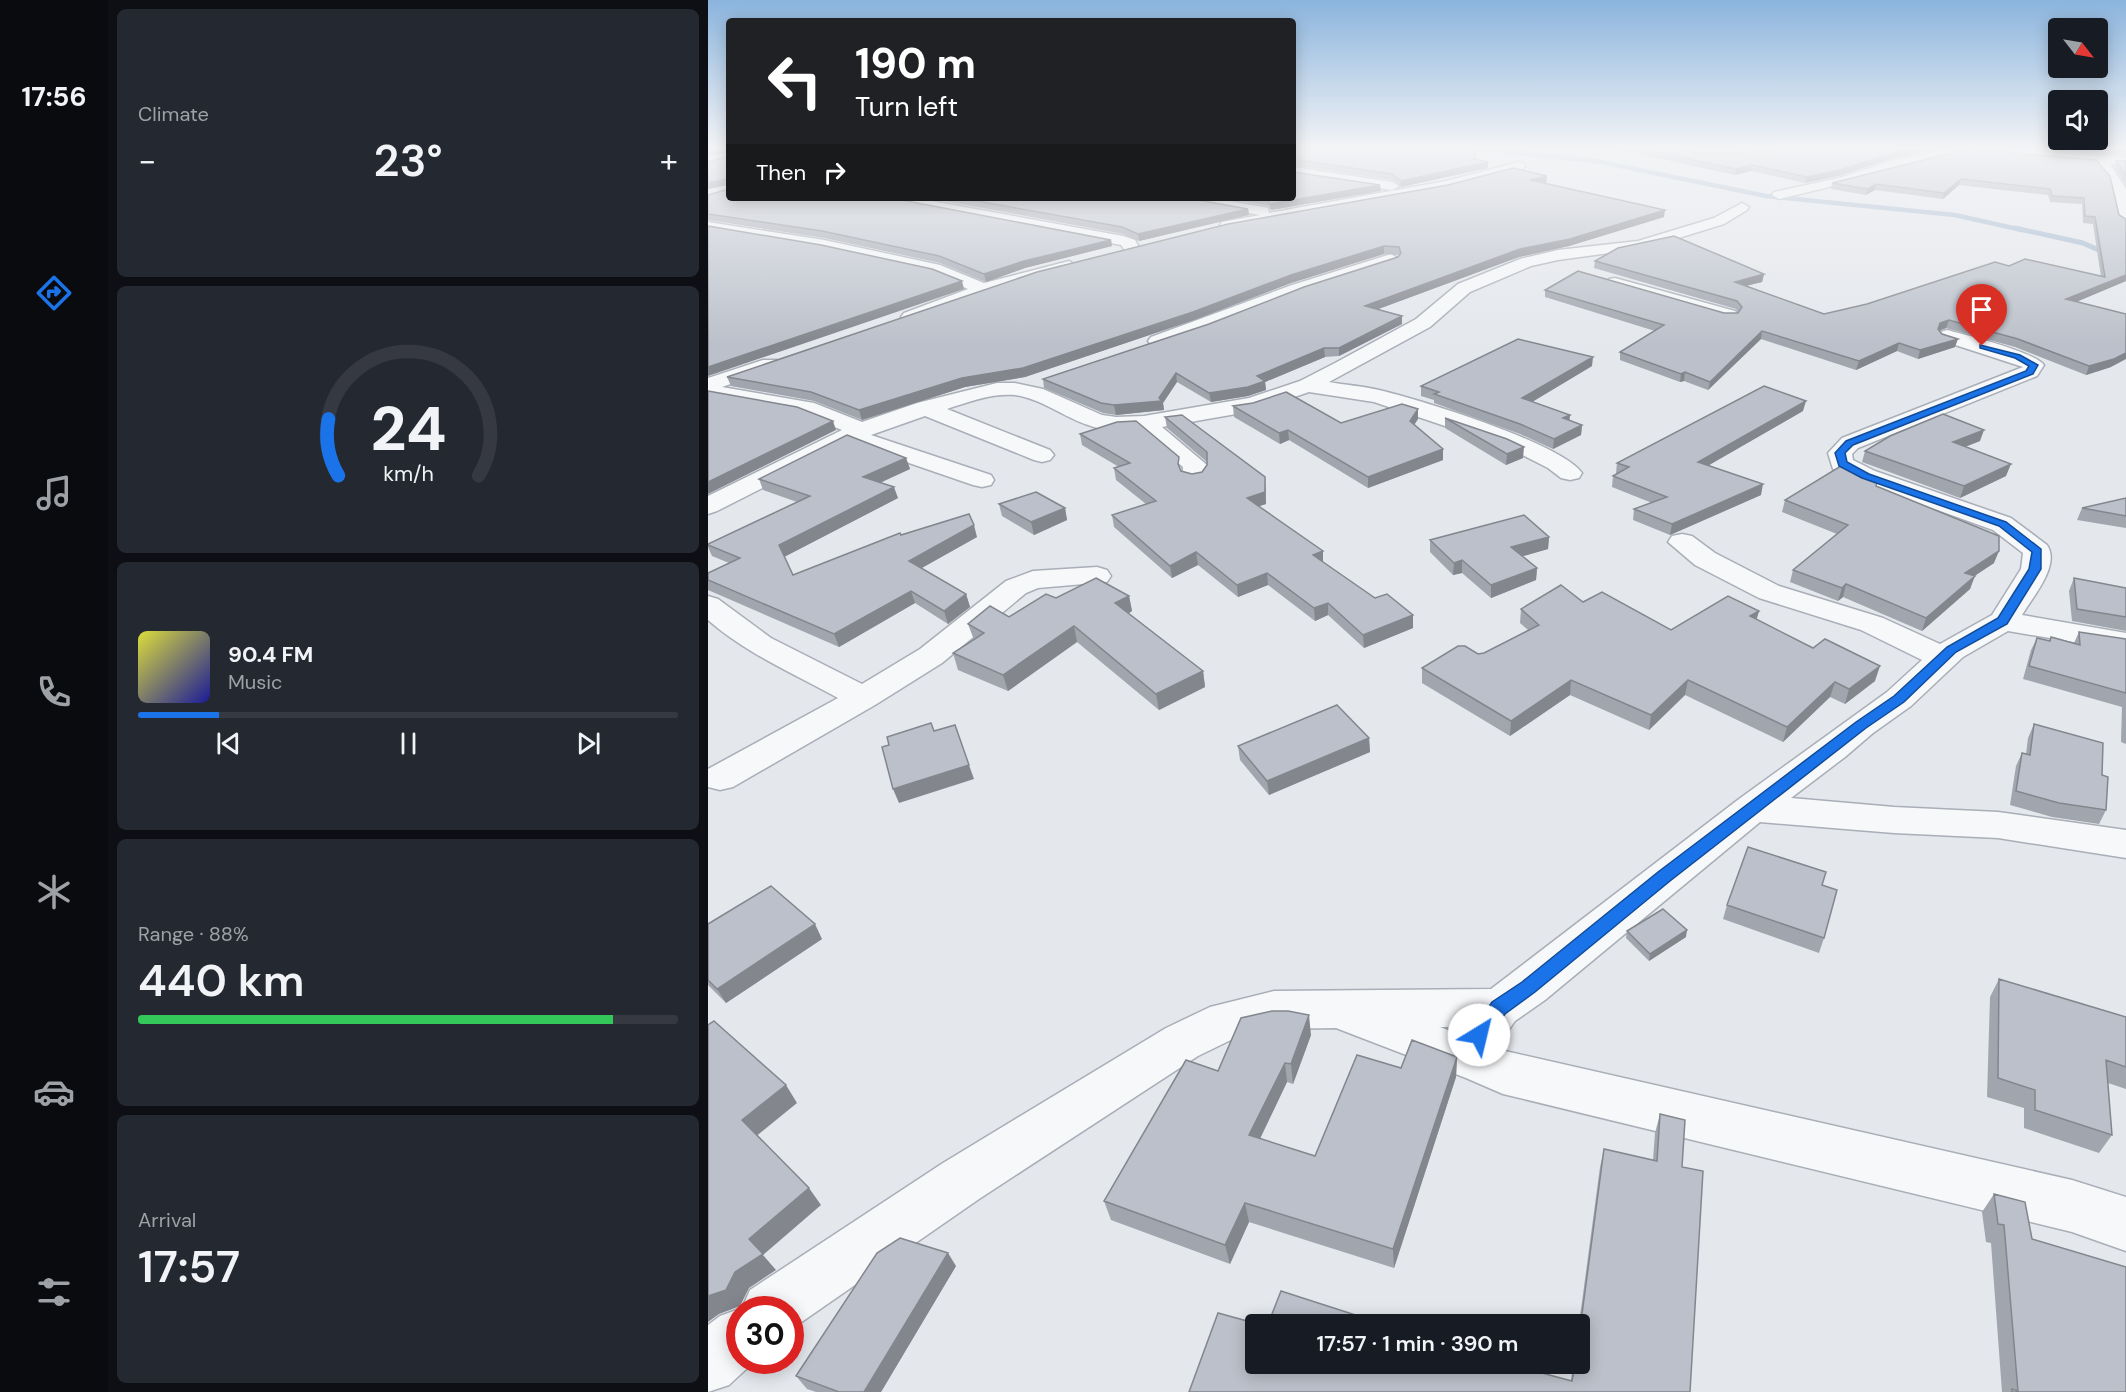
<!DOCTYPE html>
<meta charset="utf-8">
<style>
:root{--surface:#171b24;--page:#242831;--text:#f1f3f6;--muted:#9ea1a6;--line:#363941;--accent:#1a73e8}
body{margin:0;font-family:"DM Sans",sans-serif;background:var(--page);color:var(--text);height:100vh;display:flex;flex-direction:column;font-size:22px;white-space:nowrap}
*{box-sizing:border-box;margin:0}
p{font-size:20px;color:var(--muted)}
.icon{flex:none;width:33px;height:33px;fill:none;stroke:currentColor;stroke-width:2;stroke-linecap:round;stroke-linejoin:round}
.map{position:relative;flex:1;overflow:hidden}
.side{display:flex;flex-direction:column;gap:9px;padding:9px;background:#0d0f14;width:600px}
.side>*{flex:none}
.guide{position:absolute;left:18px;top:18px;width:570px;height:183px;border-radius:6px;box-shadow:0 3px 15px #0003;background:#202124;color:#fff;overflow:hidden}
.needle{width:39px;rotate:121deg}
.fabs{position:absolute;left:1340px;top:18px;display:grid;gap:12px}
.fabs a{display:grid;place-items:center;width:60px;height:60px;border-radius:6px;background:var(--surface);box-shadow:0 3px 15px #0003;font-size:30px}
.speed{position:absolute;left:18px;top:1296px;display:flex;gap:12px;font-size:30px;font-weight:700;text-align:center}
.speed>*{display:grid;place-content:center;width:78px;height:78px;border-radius:50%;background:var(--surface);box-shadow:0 3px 15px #0003;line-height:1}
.speed .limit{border:9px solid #d22;background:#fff;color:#111}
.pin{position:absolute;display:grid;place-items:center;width:51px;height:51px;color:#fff;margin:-62px -26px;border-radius:50% 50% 50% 0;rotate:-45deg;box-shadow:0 0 6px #0007}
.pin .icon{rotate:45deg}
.me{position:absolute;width:66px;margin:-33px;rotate:36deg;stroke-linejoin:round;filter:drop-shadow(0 0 4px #0008)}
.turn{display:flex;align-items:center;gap:21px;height:126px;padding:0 30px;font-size:27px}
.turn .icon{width:78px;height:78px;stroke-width:2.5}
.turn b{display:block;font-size:42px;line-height:51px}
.then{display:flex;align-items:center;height:57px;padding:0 30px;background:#0003;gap:12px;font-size:22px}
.big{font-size:45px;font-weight:600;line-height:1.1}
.side .widget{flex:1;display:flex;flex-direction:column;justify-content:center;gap:9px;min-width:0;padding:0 21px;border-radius:9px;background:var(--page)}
.side .dial{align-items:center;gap:0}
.dial svg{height:156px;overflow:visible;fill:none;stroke:var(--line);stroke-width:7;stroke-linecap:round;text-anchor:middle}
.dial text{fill:var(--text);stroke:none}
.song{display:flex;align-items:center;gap:18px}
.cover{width:72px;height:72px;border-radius:9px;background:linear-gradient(135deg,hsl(60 70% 55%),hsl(240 70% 35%))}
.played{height:6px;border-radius:3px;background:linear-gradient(90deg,var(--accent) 15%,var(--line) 15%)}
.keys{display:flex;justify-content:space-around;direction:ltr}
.heat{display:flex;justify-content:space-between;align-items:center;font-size:33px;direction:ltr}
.charge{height:9px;border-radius:4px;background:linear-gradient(90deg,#34c759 88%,var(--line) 0)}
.trip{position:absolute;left:537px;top:1314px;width:345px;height:60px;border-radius:6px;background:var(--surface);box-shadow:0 3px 15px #0003;font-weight:600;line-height:60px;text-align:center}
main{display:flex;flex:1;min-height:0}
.dock{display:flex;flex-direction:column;width:108px;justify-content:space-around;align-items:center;background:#090b0e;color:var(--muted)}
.dock .icon{width:42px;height:42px}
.dock .active{color:var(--accent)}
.dock b{font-size:27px;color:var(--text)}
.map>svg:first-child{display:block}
</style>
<main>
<nav class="dock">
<b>17:56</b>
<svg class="icon active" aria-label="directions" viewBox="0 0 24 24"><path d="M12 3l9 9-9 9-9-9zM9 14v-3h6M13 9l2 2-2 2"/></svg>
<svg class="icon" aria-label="music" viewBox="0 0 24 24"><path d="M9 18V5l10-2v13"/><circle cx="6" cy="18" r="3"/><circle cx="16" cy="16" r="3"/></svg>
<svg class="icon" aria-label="phone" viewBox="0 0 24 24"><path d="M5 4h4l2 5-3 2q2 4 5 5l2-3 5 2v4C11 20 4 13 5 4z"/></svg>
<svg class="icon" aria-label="climate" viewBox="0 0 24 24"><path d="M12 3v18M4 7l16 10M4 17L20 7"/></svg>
<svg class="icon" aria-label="car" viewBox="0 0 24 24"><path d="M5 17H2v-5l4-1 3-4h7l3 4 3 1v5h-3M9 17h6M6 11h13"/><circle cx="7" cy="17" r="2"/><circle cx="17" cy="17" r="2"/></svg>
<svg class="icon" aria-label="filters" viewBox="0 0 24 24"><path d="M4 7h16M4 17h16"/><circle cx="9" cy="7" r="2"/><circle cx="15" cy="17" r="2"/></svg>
</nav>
<section class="side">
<div class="widget"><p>Climate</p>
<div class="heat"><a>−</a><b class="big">23°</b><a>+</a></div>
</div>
<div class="widget dial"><svg viewBox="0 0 100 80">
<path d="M14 69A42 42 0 1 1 86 69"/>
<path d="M14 69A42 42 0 0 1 9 40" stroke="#1a73e8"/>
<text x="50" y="56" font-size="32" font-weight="700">24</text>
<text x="50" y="72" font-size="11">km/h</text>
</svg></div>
<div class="widget">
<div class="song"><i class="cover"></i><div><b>90.4 FM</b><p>Music</p></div></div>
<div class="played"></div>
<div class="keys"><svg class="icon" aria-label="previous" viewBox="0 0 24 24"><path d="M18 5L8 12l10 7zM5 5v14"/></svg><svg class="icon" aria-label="pause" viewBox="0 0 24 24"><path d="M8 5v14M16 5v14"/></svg><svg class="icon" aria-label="next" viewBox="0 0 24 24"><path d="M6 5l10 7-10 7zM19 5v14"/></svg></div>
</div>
<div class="widget"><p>Range · 88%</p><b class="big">440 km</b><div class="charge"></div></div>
<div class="widget"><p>Arrival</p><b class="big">17:57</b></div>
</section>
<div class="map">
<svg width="1418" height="1392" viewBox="0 0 1418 1392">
<rect width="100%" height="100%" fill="#e4e7ec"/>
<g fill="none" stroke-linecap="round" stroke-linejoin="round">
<path stroke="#9fb4cc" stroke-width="4.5" d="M767 149 888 161 1058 196 1247 215 1314 230"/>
<path stroke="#9fb4cc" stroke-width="5" d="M1307 228 1375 243 1418 262"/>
<defs>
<path id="minor" d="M965 149 1012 151 1077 149 1071 153C1048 155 983 164 965 149Z
M1240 149H1263L1257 153C1194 166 1134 185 1071 199L1064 195 1066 192 1131 178 1190 159Z
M1263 149H1301L1418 157V165L1402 164 1418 189V225L1411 221 1402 181 1387 163 1269 153Z
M811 162 815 163 817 166 815 169 739 189 519 229 514 228 512 225 514 222 552 215 480 202 473 198H504L555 207 560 208 561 213 738 181Z
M585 167 684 182 691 186 684 190 585 175Z
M178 198H207L415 236 427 240 432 249 424 254 418 252 413 245 185 202Z
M1034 203 1041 207 1039 210 1016 224 938 248 850 260 823 266 762 292 722 327 621 382C637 385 654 386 671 390 710 399 853 443 874 473L871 478 862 480 853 478 840 468 799 447 666 402 601 392 545 411 454 427 499 465 498 476 495 481 486 483 477 481 474 476 475 467 431 430C414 431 396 431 380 425 356 417 332 398 307 395 284 393 260 402 239 409L342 450 346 455 342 460 334 462 326 460 217 416 163 435 283 475 286 480 283 485 274 487 265 485 143 443 9 511 0 514V496L134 430 93 414 0 397V378L55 360H69L72 364 69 368 14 387 106 403 154 422 209 403 289 383H307L335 389 394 415 408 417 436 416 541 398 592 381 627 363 708 319 750 284 812 259 850 250 930 241 1006 218Z
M0 222 116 240 232 265 276 283 361 261 369 266 367 269 281 293 202 323 196 321 193 317 196 313 260 289C184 255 83 244 0 230Z
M683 254 691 259 689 262 596 293 457 345H443L440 341 443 337 584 285Z
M907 278 1027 311 1030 315 1027 319 1021 320 901 287 898 283 901 279Z
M1239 330C1258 335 1327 352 1336 365L1329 376 1150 448 1144 454 1145 460 1167 471 1303 518 1339 545C1353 565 1324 598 1314 615L1418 633V651L1300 631 1255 657 1203 706 1165 733 1137 757 1083 798 1186 807 1290 812 1418 830V858L1290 838 1186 833 1052 822 837 1000 807 1021 795 1038 797 1051 1364 1180 1418 1197V1251L1364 1232 795 1094 758 1078 628 1028 566 1029 527 1038 490 1056 271 1199 82 1330V1310H32V1360H48L21 1385 0 1392V1325L12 1316 34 1308 42 1290 235 1163 458 1028 502 1007 566 991 783 989 1031 799 1179 692 1214 660 1153 630 1051 598 987 565 960 542 964 536 974 534 984 536 1007 553 1071 586 1175 618 1232 644 1284 615 1313 569 1315 553 1285 530 1149 481 1125 469 1120 453 1134 438 1315 367 1232 340 1229 336 1232 332ZM732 1027H753L750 1034Z
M389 567 399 570 403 576 399 582 330 588 318 593 234 663 167 705 25 787 12 790 0 787V769L130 698C85 673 39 654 0 620V596L10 599 63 638 154 684 212 649 298 581 325 571Z"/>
</defs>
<use href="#minor" stroke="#a9aeb7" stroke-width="3"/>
<use href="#minor" fill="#f7f8fa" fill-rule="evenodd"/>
</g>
<path fill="#a1a5ae" d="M585 149 767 159 780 168 693 187 684 180 585 165Z
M907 149H972L987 153H1033L1073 149H1229L1189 157 1130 176 1097 183 1043 171 1027 175Z
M1331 149H1418V155Z
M1270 150 1388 160 1418 281 1368 302 1403 367 1378 375 1307 347 1238 328 1230 331 1247 347 1210 359 1189 351 1148 370 1053 339 1000 390 976 381 972 382 912 360V352L947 331 837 297V290L1016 313H1030L1028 309 886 268 887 261 1056 274 1054 282 1038 286 1116 314 1159 304 1301 266 1393 277 1385 224 1375 223 1374 204 1342 202 1340 195 1251 185 1235 199 1167 190 1158 195 1123 189 1124 183Z
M1408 161H1418V185L1406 167Z
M839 176 838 183H836L956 217 861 246 811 257 670 309 694 316V324L631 356 617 357 557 382 558 390 540 396 503 402 469 382 455 403 456 410 408 415 395 413 336 388 335 379 501 324 690 257 691 255 676 254 583 283 486 320 317 377 257 387 154 420 106 401 23 386 19 377Z
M673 191 563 210 560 206 517 198H585Z
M0 195 403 240 404 246 317 268 278 282 232 263 116 238 0 220Z
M220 198H479L540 209 541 215 431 241 415 234Z
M884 366 824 402 862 420 874 425 873 435 845 449 812 434 726 403V400L713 396V386Z
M525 406 633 423 710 419 706 425 735 449V460L660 488 581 440 572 444 526 417Z
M1095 411 1001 465 1053 495 962 535 925 520 926 509 944 503 904 487 905 476 909 474 908 473 909 463Z
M457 417 558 488V504L551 506 615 562 705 628 656 648 620 615 607 621 560 585 530 597 490 565 464 578 406 527 404 515 438 504 408 480 406 468 411 467 374 445 372 434 473 469V471L484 474 494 472 499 465V462L459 428Z
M737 418 815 458 798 465 737 428Z
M1272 441 1257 447 1298 476 1252 498 1154 462 1157 451Z
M198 458 202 469 172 482 190 498 76 557 85 575 193 535 269 537 213 568 258 594 262 607 240 624 207 603 131 647 0 590V573L21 563 4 556 0 547V544L89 502 55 490 51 479Z
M1168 486 1286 563 1266 576 1262 589 1214 631 1135 597 1130 601 1082 582 1085 570 1129 534 1074 512 1077 500Z
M1418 498V528L1369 520 1374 508Z
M291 504 357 508 359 520 326 535 294 516Z
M841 537 840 549 814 556 829 568 828 580 783 598 754 573 745 575 722 552V540Z
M1366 578 1418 588V631L1364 621 1361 591Z
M421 596 424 611 421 613 495 671 497 687 451 710 369 642 300 691 250 670 245 653 266 640 260 624 301 617 348 598Z
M875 602 963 630 1051 611 1048 619 1167 681 1137 704 1122 697 1075 742 977 695 941 730 862 695 802 736 714 683V668L776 653 820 630 812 623 813 609Z
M1371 632 1418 639V744L1413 742 1414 707 1315 679 1323 650 1329 638 1341 641 1343 637 1366 643Z
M1326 724 1394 775 1398 810 1391 824 1344 817 1302 805 1308 766 1314 753 1318 754 1320 738Z
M661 738 662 752 561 795 532 760 530 746Z
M1114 885 1116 938 1111 953 1015 919 1019 905Z
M0 924 114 939 18 1003 0 985Z
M919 931 978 937 941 961 918 938Z
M1291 979 1418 1017V1089L1400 1083 1404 1135 1391 1153 1316 1128V1108L1279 1097 1282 997Z
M603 1035 585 1084 579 1082 552 1139 607 1156 693 1068 749 1057 748 1077 686 1268 541 1222 522 1264 403 1220 396 1201 510 1071Z
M952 1114 974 1167 982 1392H481L548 1324 863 1381 865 1364H872L871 1324 892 1167 896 1149 945 1160 947 1133Z
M1286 1194 1324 1239 1418 1392H1294L1283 1243 1278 1242 1274 1212Z
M248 1266 173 1392H108L99 1389 88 1376Z"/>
<path fill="#83868d" d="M6 149H20L21 152 0 156V150Z
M1203 149H1229L1189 157 1130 176 1097 183 1099 177 1191 151Z
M780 162V168L693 187V181Z
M1044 165 1043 171 1027 175 1028 169Z
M839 176 838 183 822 187V180Z
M18 179 21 185 0 189V183Z
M1253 179 1251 185 1235 199 1236 193Z
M1168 184 1167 190 1158 195 1160 189Z
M672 185 673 191 563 210 562 204Z
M540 209 541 215 431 241 430 234Z
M957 210 956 217 861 246 811 257 657 314V306L812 249Z
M403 240 404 246 317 268 278 282 276 274 316 261Z
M676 246V254L583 283 486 320 317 377 257 387 154 420 151 410Z
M1056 274 1054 282 1025 289 1027 282Z
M1418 275V281L1356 307 1358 299Z
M254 281 256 289 0 376V367Z
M694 316V324L631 356V348Z
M1241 320 1238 328 1230 331V329L1232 323Z
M1054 331 1053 339 1000 390 1002 382Z
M1250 339 1247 347 1210 359 1212 350Z
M1191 343 1189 351 1148 370 1151 361Z
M616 348 617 357 557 382 558 390 540 396 503 402 501 393 549 376Z
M1418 353V359L1403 367 1378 375 1381 366Z
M885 357 884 366 814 408V398Z
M977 372 976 381 972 382 973 374Z
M468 373 469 382 455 403 456 410 408 415 406 405 451 398Z
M1098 401 1095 411 989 472 990 462Z
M710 409V419L702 431V421Z
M862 415 861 425 855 418Z
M125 421 128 430 0 494V482Z
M874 425 873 435 845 449 846 439Z
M580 430 581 440 572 444 571 433Z
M1276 430 1272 441 1241 453 1245 442Z
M816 447 815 458 798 465 799 454Z
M735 449V460L660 488V477Z
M198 458 202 469 159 489 155 477Z
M1303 464 1298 476 1252 498 1256 486Z
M557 477 558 504 540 510 539 498Z
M1055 484 1053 495 962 535 964 524Z
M186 487 190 498 76 557 71 545Z
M357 508 359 520 326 535 323 522Z
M266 525 269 537 205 573 201 561Z
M841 537 840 549 802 560 803 547Z
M615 551V563L605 555Z
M1291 551 1286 563 1253 585 1257 573Z
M488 552 490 565 464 578 462 566Z
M754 560V573L745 575 746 563Z
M829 568 828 580 783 598V585Z
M559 573 560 585 530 597 529 585Z
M1267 576 1262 589 1214 631 1218 618Z
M1138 584 1135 597 1130 601 1134 588Z
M203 591 207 603 131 647 126 634Z
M258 594 262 607 240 624 236 611Z
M421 596 424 611 411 619 407 603Z
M620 603V615L607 621 606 608Z
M1051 611 1047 625 1042 616Z
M705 615V628L656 648 655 635Z
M366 626 369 642 300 691 295 675Z
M1172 666 1167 681 1137 704 1141 689Z
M495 671 497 687 451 710 448 694Z
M863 680 862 695 802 736 803 721Z
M980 680 977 695 941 730 943 715Z
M1127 682 1122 697 1075 742 1079 727Z
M661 738 662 752 561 795 559 781Z
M261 765 266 779 191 803 185 789Z
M107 924 114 939 18 1003 9 989Z
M979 930 978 937 941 961 942 954Z
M601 1015 603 1035 585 1084 583 1064Z
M749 1057 748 1077 686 1268 685 1249Z
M577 1063 579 1082 544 1155 541 1135Z
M78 1085 89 1103 46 1138 34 1120Z
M101 1188 113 1205 55 1255 68 1270 41 1288 32 1306 11 1314 0 1322V1296L41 1239Z
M537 1203 541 1222 522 1264 517 1245Z
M240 1253 248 1266 173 1392H156Z"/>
<path fill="#bbc0ca" stroke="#83868d" stroke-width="1.5" d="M585 149H768L766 159 780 162 693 181 684 174 585 159Z
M933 149H972L987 153H1033L1073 149H1203L1191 151 1132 170 1099 177 1044 165 1028 169Z
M1260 149 1388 160 1402 176 1411 215 1418 219V275L1358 299 1418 314V353L1406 359 1381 366 1310 339 1241 320 1232 323 1230 329 1234 334 1250 339 1212 350 1191 343 1151 361 1054 331 1002 382 977 372 973 374 912 352 956 325 837 290 870 271 1016 313H1030L1034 307 1029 301 887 261 910 248 966 236 1056 274 1027 282 1116 314 1159 304 1287 262 1301 266 1317 259 1397 277 1387 217 1377 216 1376 198 1344 196 1342 189 1253 179 1236 193 1168 184 1160 189 1124 183Z
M21 156V181L18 179 0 183V162Z
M1408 161H1418V176Z
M805 168 839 176 822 180 957 210 862 239 812 249 657 306 694 316 631 348H616L549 376 557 381 540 387 501 393 468 373 451 398 454 401 406 405 393 403 335 379 501 324 596 287 690 257 693 253 691 247 676 246 583 275 485 312 315 368 254 378 151 410 103 392 19 377 329 272 520 224 740 185Z
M585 172 672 185 562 204 560 200 551 198H585Z
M21 189V198H183L403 240 316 261 276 274 231 256 114 231 0 214V195Z
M252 198H479L540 209 430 234 414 227Z
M0 226 113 245 224 269 254 281 0 367Z
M810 339 885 357 814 398 862 415 855 418 874 425 846 439 812 424 726 394 731 392 713 386Z
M1056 386 1098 401 990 462 1055 484 964 524 926 509 959 497 905 476 921 467 909 463Z
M0 391 89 407 125 421 0 482Z
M578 392 633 423 694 404 710 409 702 421 735 449 660 477 580 430 571 433 525 406 545 403Z
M1235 414 1276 430 1245 442 1303 464 1256 486 1157 451 1182 436Z
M474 415 557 477V492L539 498 615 551 605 555 667 598 679 594 705 615 655 635 620 603 606 608 559 573 529 585 488 552 462 566 404 515 448 501 406 468 422 463 372 434 409 422 428 421 471 457 470 464 473 471 484 474 494 472 499 465V452L457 417Z
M737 418 799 439 816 447 799 454Z
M139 435 198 458 155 477 186 487 71 545 85 575 192 533 193 535 261 514 266 525 201 561 258 594 236 611 203 591 126 634 0 580V573L32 558 0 545V544L102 496 51 479Z
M1136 464 1170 478 1168 486 1291 536V551L1257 573 1267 576 1218 618 1138 584 1134 588 1085 570 1140 525 1077 500Z
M328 492 357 508 323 522 291 504Z
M1418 498V516L1374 508Z
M816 515 841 537 803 547 829 568 783 585 754 560 746 563 722 540Z
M388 578 421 596 407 603 495 671 448 694 366 626 295 675 245 653 276 633 260 624 282 606 301 617 338 594 348 598Z
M1366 578 1418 588V617L1369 609Z
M853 585 875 602 894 592 963 630 1020 596 1051 611 1042 616 1105 648 1117 639 1172 666 1141 689 1127 682 1079 727 980 680 943 715 863 680 803 721 714 668 750 646H757L770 654 776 653 831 625 813 609Z
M1371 632 1418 639V693L1321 666 1329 638 1342 641 1343 637 1372 645Z
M629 705 661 738 559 781 530 746Z
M223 723 226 731 247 725 261 765 185 789 174 747 181 745 179 737Z
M1326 724 1395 743 1394 775 1400 777 1398 810 1351 803 1308 791 1314 753 1322 755Z
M1040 847 1118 872 1114 885 1129 890 1116 938 1019 905Z
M63 886 107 924 9 989 0 980V924Z
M955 909 979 930 942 954 919 931Z
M1291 979 1418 1017V1067L1398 1060 1404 1135 1327 1110V1090L1290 1078Z
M564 1011H580L601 1015 583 1064 577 1063 541 1135 607 1156 649 1055 693 1068 704 1040 749 1057 685 1249 537 1203 517 1245 396 1201 478 1060 510 1071 533 1018Z
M6 1021 78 1085 34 1120 101 1188 41 1239 55 1254 27 1272 18 1290 0 1296V1025Z
M952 1114 977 1120 974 1167 995 1171 982 1392H481L510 1313 550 1324H548V1364H800L864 1381 867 1364H872V1329L896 1149 949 1161Z
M1286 1194 1317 1202 1324 1239 1418 1267V1392H1304V1389L1310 1391 1296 1225 1290 1224Z
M192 1238 240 1253 156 1392H131L88 1376 169 1253Z
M573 1291 666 1321 665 1324H560Z"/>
<linearGradient id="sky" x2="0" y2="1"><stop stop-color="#8bb4dd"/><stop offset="0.43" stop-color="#f3f4f6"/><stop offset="1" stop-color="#f3f4f6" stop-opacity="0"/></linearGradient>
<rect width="1418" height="344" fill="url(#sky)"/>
<path fill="#1a73e8" stroke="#114b97" stroke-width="1.5" d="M1272 345 1312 355 1330 365 1325 374 1145 445 1137 453 1139 462 1161 474 1298 522 1333 549V569L1299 624 1248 652 1196 702 1158 728 962 881 827 992 797 1014 778 1041 771 1043 765 1041 762 1035 784 1002 814 982 950 872 1148 722 1186 696 1239 647 1290 618 1321 569 1324 552 1291 526 1154 478 1131 466 1127 453 1138 441 1318 371 1321 366 1307 358 1272 348Z"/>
</svg>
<div class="fabs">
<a><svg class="needle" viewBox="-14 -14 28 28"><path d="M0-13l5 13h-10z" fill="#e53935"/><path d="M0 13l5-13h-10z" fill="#9ea1a6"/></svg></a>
<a><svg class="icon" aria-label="sound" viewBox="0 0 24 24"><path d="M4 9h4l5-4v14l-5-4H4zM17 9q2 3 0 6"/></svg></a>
</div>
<div class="speed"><div class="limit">30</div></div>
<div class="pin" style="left:1274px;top:346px;background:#d93025"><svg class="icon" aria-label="arrive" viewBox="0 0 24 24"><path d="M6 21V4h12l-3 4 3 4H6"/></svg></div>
<svg class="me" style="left:771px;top:1035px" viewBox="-20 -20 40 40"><circle r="19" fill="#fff"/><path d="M0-13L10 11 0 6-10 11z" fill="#1a73e8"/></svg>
<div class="trip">17:57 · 1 min · 390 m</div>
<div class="guide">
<div class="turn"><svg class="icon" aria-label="left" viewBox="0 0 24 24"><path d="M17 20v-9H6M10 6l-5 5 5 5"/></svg><div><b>190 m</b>Turn left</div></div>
<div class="then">Then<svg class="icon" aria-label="right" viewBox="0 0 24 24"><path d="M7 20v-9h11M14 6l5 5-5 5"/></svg></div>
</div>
</div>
</main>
